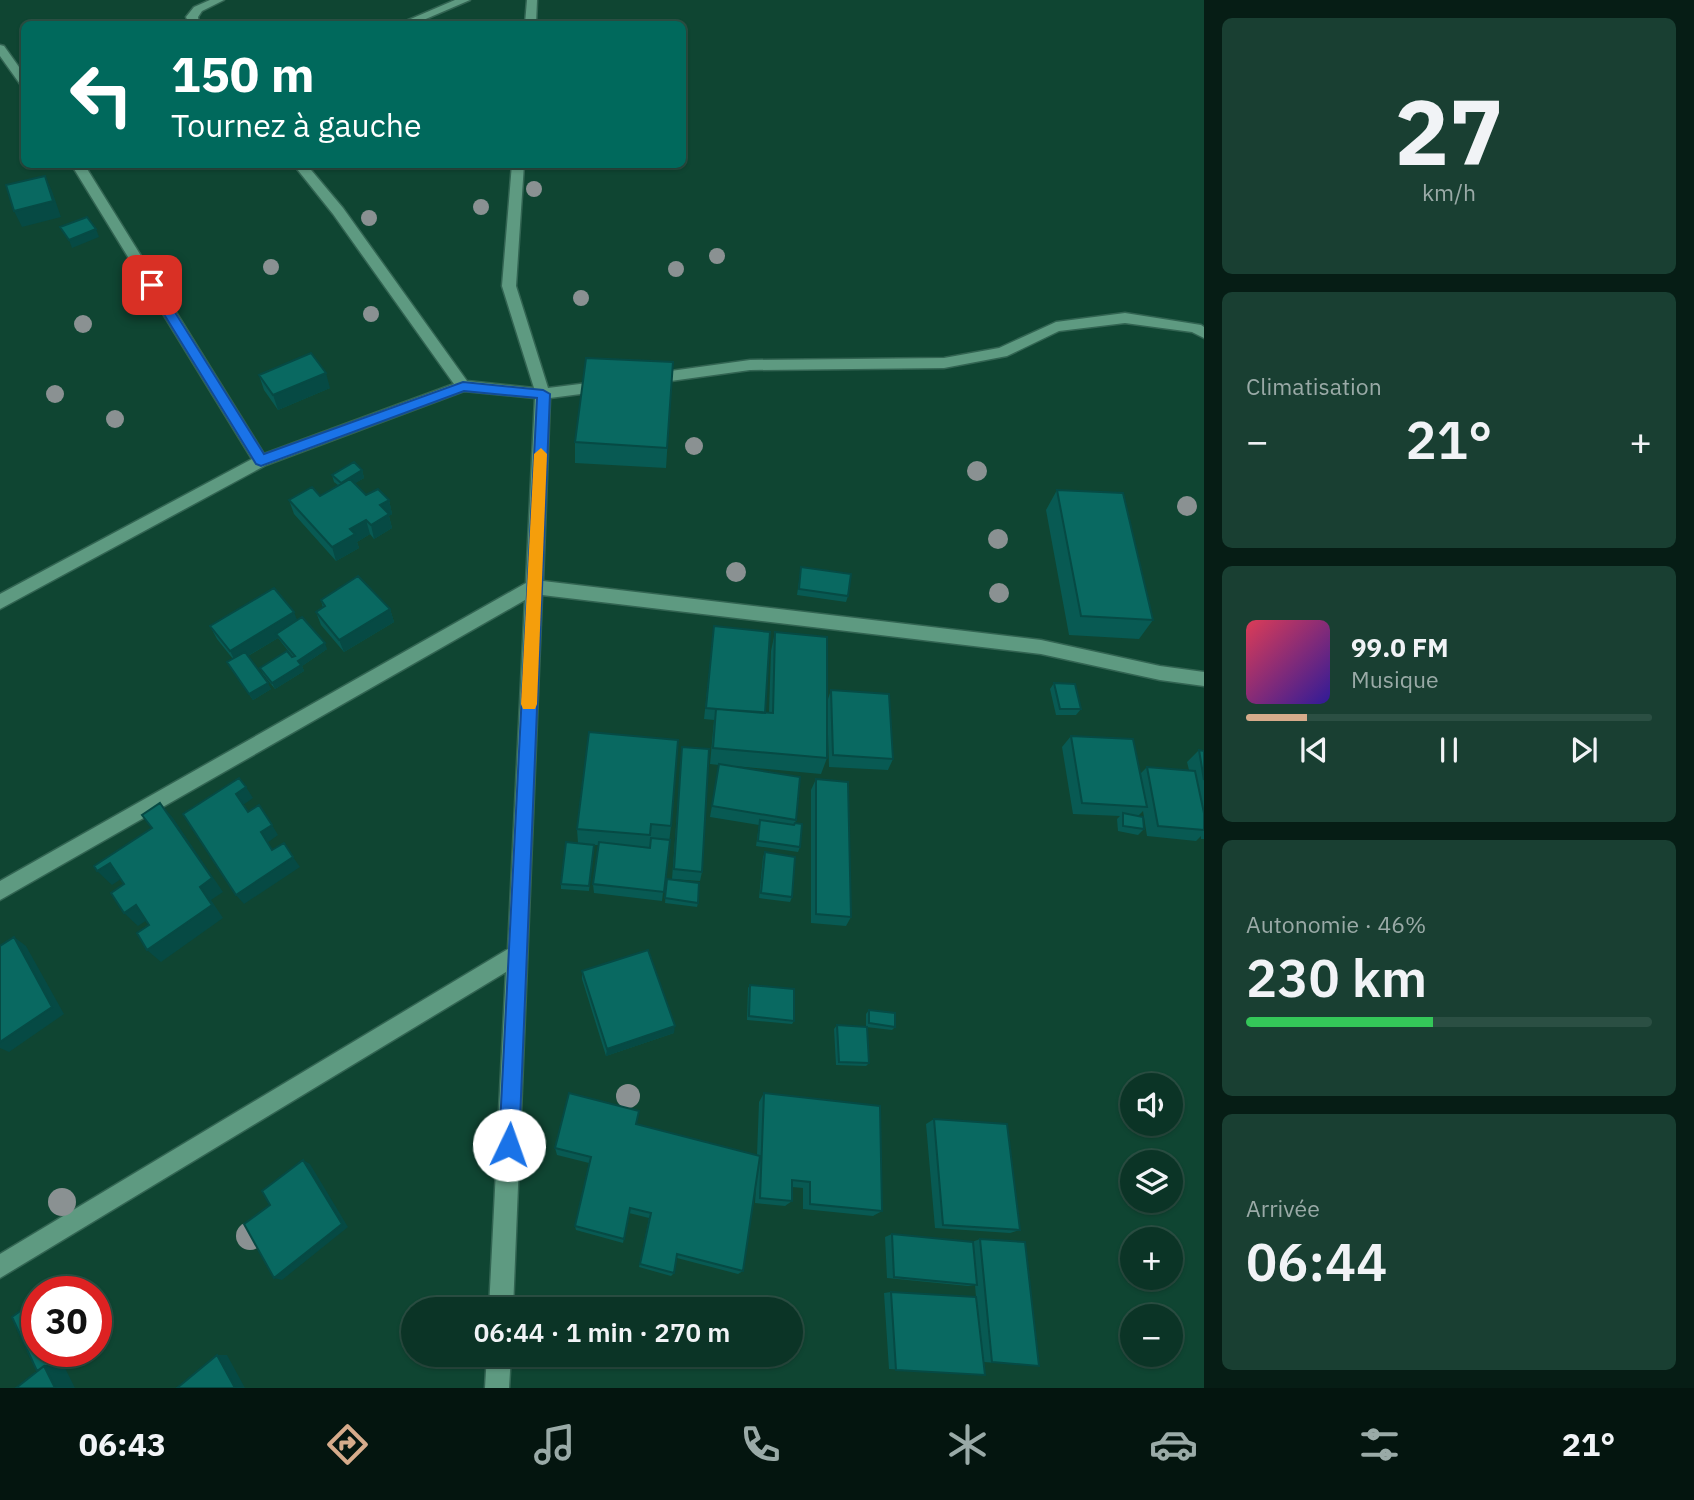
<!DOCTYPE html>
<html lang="fr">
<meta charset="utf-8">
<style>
:root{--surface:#0b3426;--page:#193f32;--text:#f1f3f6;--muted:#9aaaa7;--line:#2b4f43;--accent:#d6ab8b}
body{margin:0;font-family:"IBM Plex Sans",sans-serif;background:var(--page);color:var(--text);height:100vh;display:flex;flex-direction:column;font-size:26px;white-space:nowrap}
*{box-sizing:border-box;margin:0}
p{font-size:23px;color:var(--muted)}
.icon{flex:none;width:38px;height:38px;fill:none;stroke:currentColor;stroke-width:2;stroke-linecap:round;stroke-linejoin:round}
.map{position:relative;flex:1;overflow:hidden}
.details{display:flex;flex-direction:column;gap:18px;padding:18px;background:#061d15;width:490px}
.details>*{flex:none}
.top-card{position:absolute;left:21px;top:21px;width:665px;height:147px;border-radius:10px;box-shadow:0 2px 5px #0004,0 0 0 2px var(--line);background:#00695c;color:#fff;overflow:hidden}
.tools{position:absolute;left:1120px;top:1073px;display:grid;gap:14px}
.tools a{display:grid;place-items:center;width:63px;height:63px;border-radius:50%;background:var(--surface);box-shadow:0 2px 5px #0004,0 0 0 2px var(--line);font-size:35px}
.speed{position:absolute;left:21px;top:1276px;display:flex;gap:14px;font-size:35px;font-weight:700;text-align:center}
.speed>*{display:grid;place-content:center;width:91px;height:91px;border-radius:50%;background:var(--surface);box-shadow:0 2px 5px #0004,0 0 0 2px var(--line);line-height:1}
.speed .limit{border:10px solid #d22;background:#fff;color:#111}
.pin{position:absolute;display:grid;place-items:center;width:60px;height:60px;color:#fff;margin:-30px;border-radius:14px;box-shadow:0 4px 10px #0006}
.me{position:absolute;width:77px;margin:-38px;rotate:3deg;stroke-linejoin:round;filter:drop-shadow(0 0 5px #0008)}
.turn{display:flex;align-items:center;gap:24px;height:147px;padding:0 35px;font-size:32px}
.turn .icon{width:91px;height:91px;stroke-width:2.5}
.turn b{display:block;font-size:49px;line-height:60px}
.big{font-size:52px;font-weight:600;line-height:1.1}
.details .widget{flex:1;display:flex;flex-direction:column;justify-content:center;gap:10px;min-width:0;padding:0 24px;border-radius:10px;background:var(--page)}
.details .dial{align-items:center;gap:0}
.dial b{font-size:91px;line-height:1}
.song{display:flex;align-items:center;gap:21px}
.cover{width:84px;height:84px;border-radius:10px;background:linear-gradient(135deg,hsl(350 70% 55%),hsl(250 70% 35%))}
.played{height:7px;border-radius:4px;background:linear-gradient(90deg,var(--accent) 15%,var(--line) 15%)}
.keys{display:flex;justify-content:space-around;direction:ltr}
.heat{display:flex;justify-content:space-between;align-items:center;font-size:38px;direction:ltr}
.charge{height:10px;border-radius:5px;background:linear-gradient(90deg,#34c759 46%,var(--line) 0)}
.trip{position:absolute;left:401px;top:1297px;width:402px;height:70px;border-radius:35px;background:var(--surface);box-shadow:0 2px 5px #0004,0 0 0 2px var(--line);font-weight:600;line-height:70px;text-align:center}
.dock{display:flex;height:112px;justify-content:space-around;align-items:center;background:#04150f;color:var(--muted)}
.dock .icon{width:49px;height:49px}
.dock .selected{color:var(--accent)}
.dock b{font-size:32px;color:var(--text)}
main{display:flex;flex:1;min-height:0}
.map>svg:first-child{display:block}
</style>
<main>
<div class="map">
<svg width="1204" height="1388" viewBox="0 0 1204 1388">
<rect width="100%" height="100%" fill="#0f4532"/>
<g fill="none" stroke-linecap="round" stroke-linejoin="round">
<defs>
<path id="minor" d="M210 0H224L202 11 198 17 199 24H189L186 17 194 7Z
M455 0H470L414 24H399Z
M527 0H537L536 24H525Z
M0 45 4 46 24 74V85L20 84 0 56Z
M71 164H84L264 454 454 384 333 214 293 164H306L343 208 467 381 534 388 502 286 512 164H524L516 286 548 388 604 381 611 386 604 391 550 398 543 581 1041 640 1160 666 1204 672V686L1160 680 1041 654 542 595 513 1309H489L506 972 0 1278V1254L508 949 525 600 0 900V881L526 583 535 398 464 391 266 465 0 609V594L252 459Z
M1125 313 1201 325 1204 327V338L1192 332 1125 323 1059 331 1007 356 944 368 750 370 649 384 642 379 649 374 750 360 944 358 999 348 1056 322Z
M487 1354H511L509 1388H485Z"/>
</defs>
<use href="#minor" stroke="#326452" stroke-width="3"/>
<use href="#minor" fill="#5e9a81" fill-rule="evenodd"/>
</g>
<g fill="#8a9192">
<circle cx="534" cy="189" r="8"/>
<circle cx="481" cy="207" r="8"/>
<circle cx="369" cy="218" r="8"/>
<circle cx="717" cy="256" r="8"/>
<circle cx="271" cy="267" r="8"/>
<circle cx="676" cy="269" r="8"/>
<circle cx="581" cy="298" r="8"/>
<circle cx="371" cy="314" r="8"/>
<circle cx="83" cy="324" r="9"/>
<circle cx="55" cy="394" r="9"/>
<circle cx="115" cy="419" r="9"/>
<circle cx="694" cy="446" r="9"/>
<circle cx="977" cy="471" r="10"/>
<circle cx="1187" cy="506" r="10"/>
<circle cx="998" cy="539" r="10"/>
<circle cx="736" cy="572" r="10"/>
<circle cx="999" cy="593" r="10"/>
<circle cx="628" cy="1096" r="12"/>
<circle cx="62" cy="1202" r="14"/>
<circle cx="250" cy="1236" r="14"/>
</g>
<path fill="#085a53" d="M673 362 666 468 575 463V442Z
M259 375 330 388 278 410 264 390Z
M362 470 364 478 355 483 366 495 389 500 392 514 389 516 392 528 374 539 370 534 357 542 359 548 336 561 294 514 289 500 320 496 338 485 334 482 332 475Z
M1057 490 1153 620 1139 639 1069 635 1046 510Z
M801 567 848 596 846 602 797 595Z
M321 600 390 609 394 622 344 652 321 625 316 612 323 608Z
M297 620 327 649 302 666 304 671 275 689 263 674 260 668 293 657 278 638 248 656 271 689 253 700 231 668 227 662 233 659 217 639 210 626Z
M714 626 765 713H769L771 651 775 632 827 758 821 774 734 766 796 820 795 823 800 847 798 852 756 846 759 825 710 817 719 765 710 764 714 720 704 719Z
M1054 683 1081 709 1076 715H1056L1050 689Z
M831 690 893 759 888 770 829 767 827 702Z
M589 732 671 826 662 901 594 893 593 884 599 845H594L589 891 561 889V884L578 843 577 829Z
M1071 736 1140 774 1147 767 1189 770 1187 762 1199 750 1204 751V839H1201V836L1196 841 1147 836 1143 811 1138 816 1144 829 1138 835 1118 831 1117 819 1120 816 1073 814 1062 747Z
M682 747 702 872 700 881 672 879Z
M816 779 851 917 846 926 811 923V790Z
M765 852 792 897 790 902 759 898 763 857Z
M667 879 698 903 697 907 665 903Z
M582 971 674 1033 606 1056 582 979Z
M750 985 794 1021 792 1024 747 1020 748 988Z
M869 1010 895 1027 892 1030 866 1027V1014Z
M837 1025 869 1063 866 1066 836 1065 834 1029Z
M764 1093 882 1211 873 1216 803 1209V1188L792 1187V1201L785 1206 755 1203 756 1186 743 1271 738 1274 677 1258 674 1273 671 1276 639 1267 649 1218 629 1213 623 1243 576 1230 575 1226 589 1163 557 1155 555 1148 637 1125 757 1155 759 1102Z
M934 1119 1020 1230 1010 1233 935 1228 926 1124Z
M892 1234 972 1242 980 1239 1039 1366 984 1362 985 1375 889 1369 884 1293 891 1292 976 1297 975 1285 968 1286 887 1278 885 1237Z"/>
<path fill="#064a44" d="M45 176 52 191 61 217 22 227 14 211Z
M96 229 99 237 72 248 69 240Z
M326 373 330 388 278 410 273 395Z
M362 470 364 478 344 490 341 483Z
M389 500 392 514 389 516 392 528 374 539 371 525 380 505Z
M366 520 370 534 357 542 359 548 336 561 332 547 350 529Z
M390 609 394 622 344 652 339 640Z
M294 612 299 625 276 634 278 638 236 663 230 651Z
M325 643 327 649 302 666 304 671 275 689 272 683 298 661Z
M268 683 271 689 253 700 249 694Z
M246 787 253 798 243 805 236 794Z
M160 803 173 818 223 892 211 900 223 918 161 962 147 950 200 887Z
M272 825 278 835 267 843 261 832Z
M293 857 300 867 244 904 236 895Z
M110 863 124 877 112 885 97 871Z
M136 905 150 918 138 926 124 913Z
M14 937 26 946 64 1014 9 1052 0 1048V1042Z
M675 1026 674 1033 606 1056 607 1049Z
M303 1160 310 1164 348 1227 282 1280 274 1278Z
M65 1351H72L73 1352 54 1366H64L75 1388H55L44 1366Z
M217 1355H227L245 1388H235Z"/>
<path fill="#096961" stroke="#064a44" stroke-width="2" d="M45 176 53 201 14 211 6 185Z
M87 217 96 229 69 240 60 227Z
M311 353 326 373 273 395 259 375Z
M586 358 673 362 667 448 575 442Z
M354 462 362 470 341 483 332 475Z
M350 479 366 495 378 489 389 500 380 505 389 514 371 525 366 520 350 529 355 534 332 547 289 500 312 487 320 496Z
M1057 490 1123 493 1153 620 1081 616Z
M801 567 851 574 848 596 799 589Z
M358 576 390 609 339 640 316 612 325 606 321 600Z
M274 588 294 612 230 651 210 626Z
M302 617 325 643 298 661 301 665 272 683 260 668 287 651 292 657 295 656 276 634Z
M714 626 770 632 765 713 706 708Z
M775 632 827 637V758L713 748 716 709 773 713Z
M245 652 268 683 249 694 227 662Z
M1054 683 1075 684 1081 709H1060Z
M831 690 889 694 893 759 833 755Z
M589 732 678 740 671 826 651 824 650 835 577 829Z
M1071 736 1133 739 1147 807 1082 803Z
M682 747 709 749 702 872 674 869Z
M1199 750 1204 751V780Z
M719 764 800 777 796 820 712 806Z
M1147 767 1195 771 1204 813V830L1158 826Z
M239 778 246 787 236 794 248 812 259 805 272 825 261 832 272 850 284 843 293 857 236 895 183 814Z
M816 779 848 782 851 917 816 914Z
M160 803 212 878 200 887 212 905 147 950 137 933 149 925 136 905 124 913 111 893 124 884 110 863 97 871 94 866 152 828 142 815Z
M1123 813 1143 817 1144 829 1123 826Z
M760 820 794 825 795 823 802 824 800 847 758 841Z
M651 838 670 840 664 892 593 884 599 842 650 848Z
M566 842 594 845 589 886 561 884Z
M765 852 795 857 792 897 761 893Z
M667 879 699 883 698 903 665 898Z
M14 937 52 1007 0 1042V946Z
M648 950 675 1026 607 1049 582 971Z
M750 985 794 989V1021L749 1016Z
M869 1010 895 1013V1027L869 1023Z
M837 1025 867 1027 869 1063 839 1062Z
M569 1093 639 1111 636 1124 760 1156 743 1271 677 1254 674 1273 640 1264 651 1213 630 1208 624 1239 575 1226 591 1157 555 1148Z
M764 1093 880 1106 882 1211 810 1204V1182L792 1180V1201L760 1198Z
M934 1119 1007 1124 1020 1230 943 1225Z
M303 1160 342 1224 274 1278 244 1224 270 1205 262 1191Z
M892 1234 973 1242 977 1285 894 1277Z
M980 1239 1025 1242 1039 1366 992 1362Z
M891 1292 976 1297 985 1375 896 1370Z
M37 1299V1351H65L66 1352 47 1366H44L37 1371 12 1317Z
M217 1355 235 1388H177Z
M44 1366 55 1388H16Z"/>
<path fill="#1a73e8" stroke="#114b97" stroke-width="2" d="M152 281 156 282 264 454 463 382 543 390 550 394 519 1145 516 1152 509 1155 502 1152 499 1145 537 398 464 391 261 466 256 464 146 285Z"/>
<path fill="#f59e0b" d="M541 448 547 454 537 704 535 709H523L521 704 534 454Z"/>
</svg>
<div class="tools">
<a><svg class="icon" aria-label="sound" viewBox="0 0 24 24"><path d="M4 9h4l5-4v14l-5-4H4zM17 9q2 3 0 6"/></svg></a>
<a><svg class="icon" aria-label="layers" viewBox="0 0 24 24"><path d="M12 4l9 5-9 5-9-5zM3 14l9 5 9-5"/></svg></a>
<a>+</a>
<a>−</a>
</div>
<div class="speed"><div class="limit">30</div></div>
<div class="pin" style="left:152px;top:285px;background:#d93025"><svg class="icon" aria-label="arrive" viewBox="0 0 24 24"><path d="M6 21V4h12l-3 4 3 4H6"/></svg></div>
<svg class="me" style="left:509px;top:1145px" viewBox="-20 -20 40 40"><circle r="19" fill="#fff"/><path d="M0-13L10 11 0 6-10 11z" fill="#1a73e8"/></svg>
<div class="trip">06:44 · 1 min · 270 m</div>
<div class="top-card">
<div class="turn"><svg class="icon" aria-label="left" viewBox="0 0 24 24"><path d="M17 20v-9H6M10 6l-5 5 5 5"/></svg><div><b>150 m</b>Tournez à gauche</div></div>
</div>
</div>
<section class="details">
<div class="widget dial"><b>27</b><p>km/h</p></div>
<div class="widget"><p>Climatisation</p>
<div class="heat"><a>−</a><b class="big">21°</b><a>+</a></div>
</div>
<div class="widget">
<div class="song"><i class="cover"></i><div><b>99.0 FM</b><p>Musique</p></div></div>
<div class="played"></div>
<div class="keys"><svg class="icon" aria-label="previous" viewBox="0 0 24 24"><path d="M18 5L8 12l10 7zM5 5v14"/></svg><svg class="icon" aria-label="pause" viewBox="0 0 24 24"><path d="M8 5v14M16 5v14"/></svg><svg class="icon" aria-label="next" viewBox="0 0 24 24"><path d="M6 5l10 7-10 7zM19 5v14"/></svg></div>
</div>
<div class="widget"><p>Autonomie · 46%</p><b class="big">230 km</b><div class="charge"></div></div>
<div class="widget"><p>Arrivée</p><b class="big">06:44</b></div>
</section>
</main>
<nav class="dock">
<b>06:43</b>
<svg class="icon selected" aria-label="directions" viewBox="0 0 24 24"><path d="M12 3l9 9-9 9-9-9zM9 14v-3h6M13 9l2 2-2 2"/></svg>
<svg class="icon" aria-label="music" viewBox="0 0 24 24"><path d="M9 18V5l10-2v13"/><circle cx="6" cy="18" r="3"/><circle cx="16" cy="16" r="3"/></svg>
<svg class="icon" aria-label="phone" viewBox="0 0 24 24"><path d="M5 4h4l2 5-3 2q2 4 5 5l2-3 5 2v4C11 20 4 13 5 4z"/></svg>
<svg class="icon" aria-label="climate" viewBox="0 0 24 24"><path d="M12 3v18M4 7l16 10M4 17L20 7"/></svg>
<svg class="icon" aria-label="car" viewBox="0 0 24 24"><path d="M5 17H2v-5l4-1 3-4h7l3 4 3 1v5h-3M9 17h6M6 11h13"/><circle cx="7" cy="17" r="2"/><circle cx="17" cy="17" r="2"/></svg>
<svg class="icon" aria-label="filters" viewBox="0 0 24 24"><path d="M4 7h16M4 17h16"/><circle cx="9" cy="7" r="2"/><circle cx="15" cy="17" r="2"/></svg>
<b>21°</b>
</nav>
